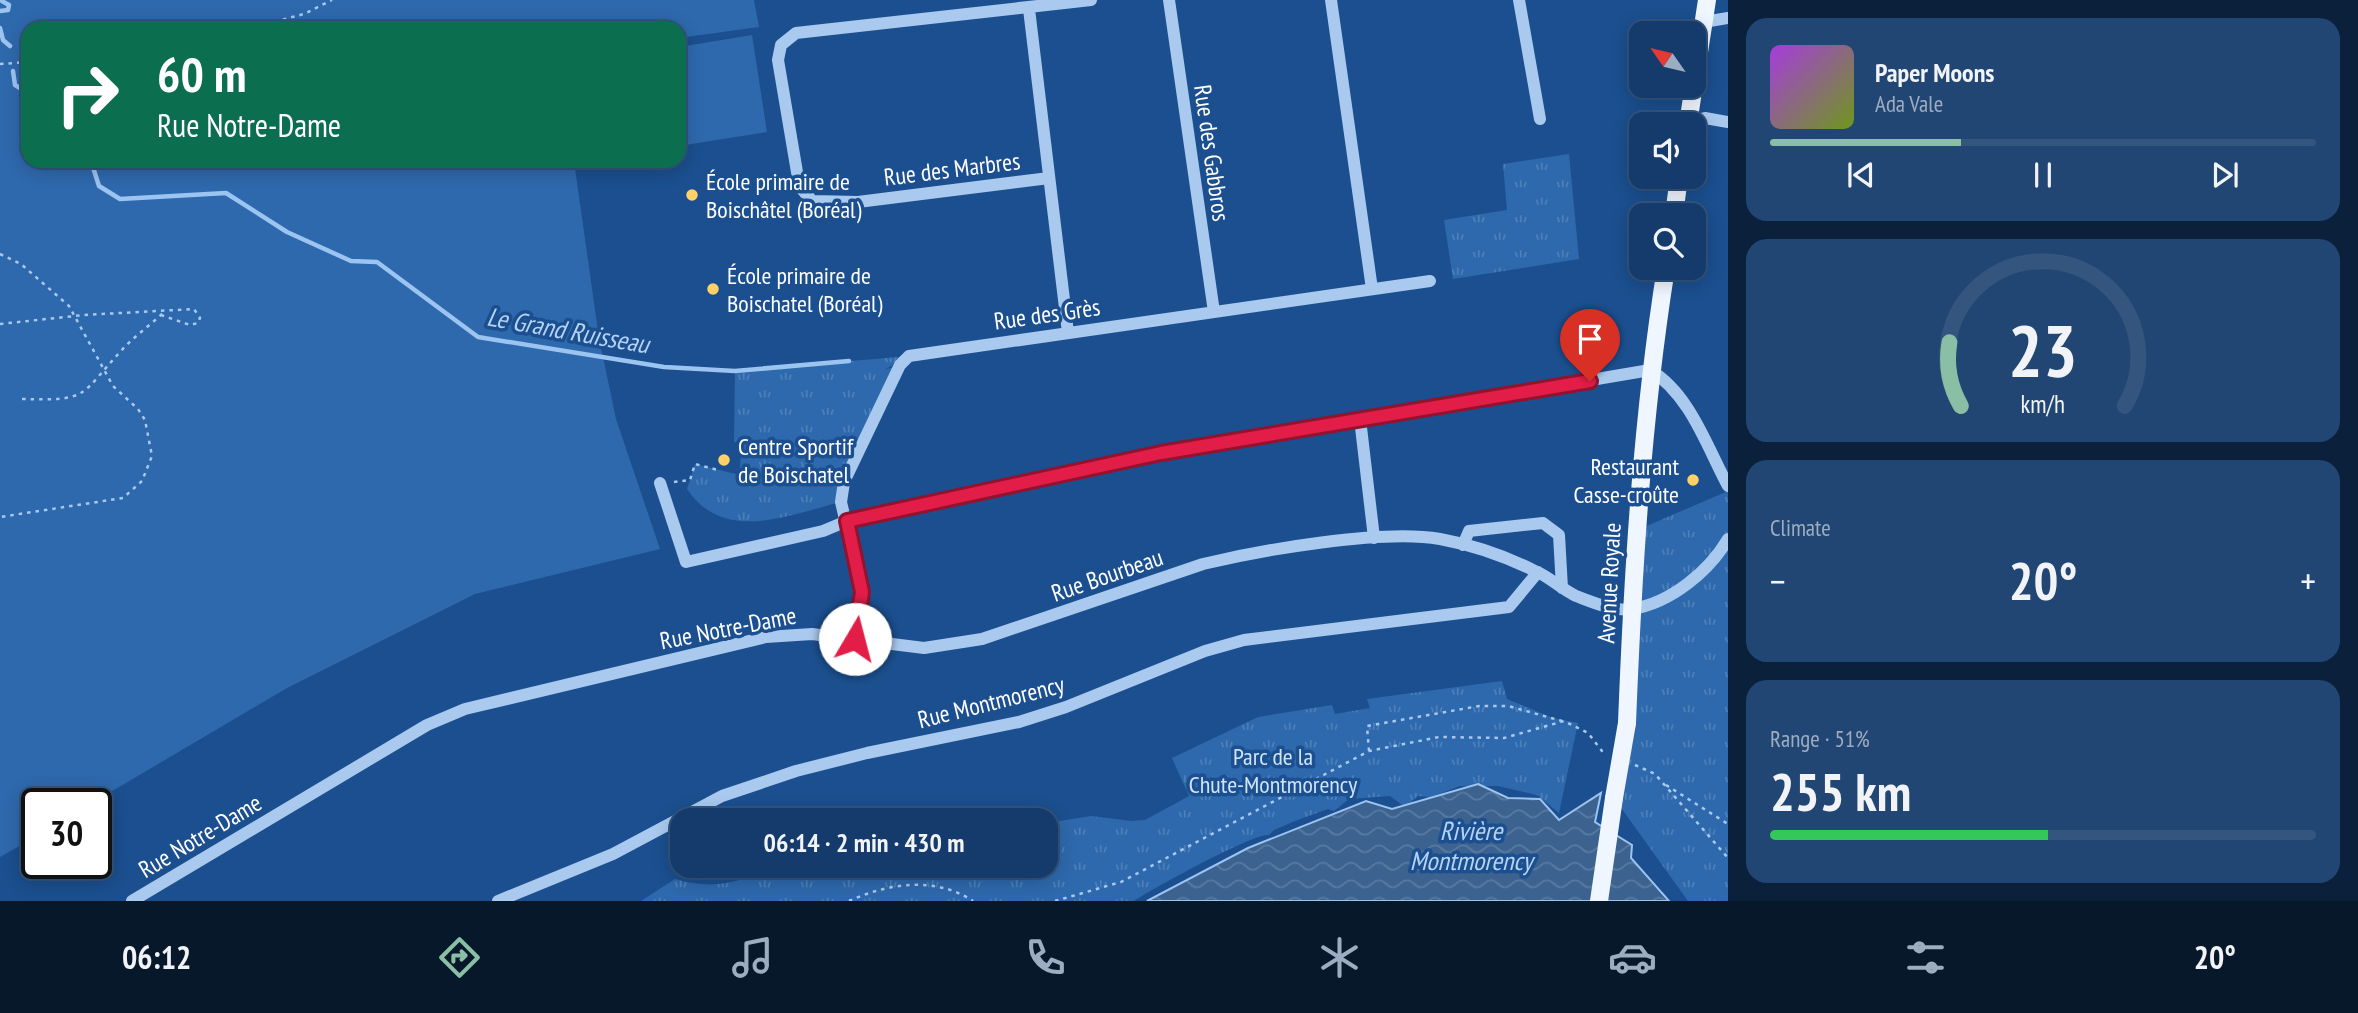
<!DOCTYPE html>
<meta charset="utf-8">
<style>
:root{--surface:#143b6b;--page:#214673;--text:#f1f3f6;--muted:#9dadc1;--line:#33557e;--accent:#8abfa5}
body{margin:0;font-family:"PT Sans Narrow",sans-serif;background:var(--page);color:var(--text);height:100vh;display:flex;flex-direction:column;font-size:26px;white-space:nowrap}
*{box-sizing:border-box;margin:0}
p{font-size:23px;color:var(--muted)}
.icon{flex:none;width:38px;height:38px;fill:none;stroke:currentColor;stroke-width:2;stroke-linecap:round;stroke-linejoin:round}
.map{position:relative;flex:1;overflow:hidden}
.panel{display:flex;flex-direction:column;gap:18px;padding:18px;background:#0b203b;width:630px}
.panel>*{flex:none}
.top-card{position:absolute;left:21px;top:21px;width:665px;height:147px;border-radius:21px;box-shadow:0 4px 18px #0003,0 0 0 2px var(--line);background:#0b6e4f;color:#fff;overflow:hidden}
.needle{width:46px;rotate:304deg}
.buttons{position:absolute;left:1629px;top:21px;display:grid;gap:14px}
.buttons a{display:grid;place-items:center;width:77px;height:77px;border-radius:14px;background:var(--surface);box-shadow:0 4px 18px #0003,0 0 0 2px var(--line);font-size:35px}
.speed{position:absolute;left:21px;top:788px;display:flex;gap:14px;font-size:35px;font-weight:700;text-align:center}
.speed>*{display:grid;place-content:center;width:91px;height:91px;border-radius:50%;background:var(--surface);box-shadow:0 4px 18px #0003,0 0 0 2px var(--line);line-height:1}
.speed .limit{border:4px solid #111;border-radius:10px;background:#fff;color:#111}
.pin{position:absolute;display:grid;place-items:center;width:60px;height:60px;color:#fff;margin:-72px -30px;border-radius:50% 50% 50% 0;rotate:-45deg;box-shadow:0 0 7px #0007}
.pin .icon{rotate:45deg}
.me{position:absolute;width:77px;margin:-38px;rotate:8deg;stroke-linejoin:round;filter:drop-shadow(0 0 5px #0008)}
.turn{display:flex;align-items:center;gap:24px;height:147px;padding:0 21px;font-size:32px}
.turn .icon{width:91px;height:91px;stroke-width:2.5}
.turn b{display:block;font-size:49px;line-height:60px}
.big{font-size:52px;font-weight:700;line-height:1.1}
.panel .tile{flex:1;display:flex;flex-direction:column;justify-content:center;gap:10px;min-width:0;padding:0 24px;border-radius:21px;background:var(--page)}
.panel .dial{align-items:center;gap:0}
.dial svg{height:182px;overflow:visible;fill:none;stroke:var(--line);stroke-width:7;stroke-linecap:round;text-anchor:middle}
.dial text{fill:var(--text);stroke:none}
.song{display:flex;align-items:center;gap:21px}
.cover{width:84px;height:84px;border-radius:10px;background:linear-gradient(135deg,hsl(280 70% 55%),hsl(80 70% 35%))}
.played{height:7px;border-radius:4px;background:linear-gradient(90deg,var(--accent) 35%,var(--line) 35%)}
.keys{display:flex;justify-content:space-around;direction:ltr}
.heat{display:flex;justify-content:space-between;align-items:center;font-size:38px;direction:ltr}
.charge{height:10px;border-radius:5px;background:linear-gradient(90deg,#34c759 51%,var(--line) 0)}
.trip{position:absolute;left:670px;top:808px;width:388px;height:70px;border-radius:21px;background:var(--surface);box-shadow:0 4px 18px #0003,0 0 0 2px var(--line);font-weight:700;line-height:70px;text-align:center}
.menu{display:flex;height:112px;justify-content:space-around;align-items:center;background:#08182b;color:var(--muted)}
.menu .icon{width:49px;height:49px}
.menu .selected{color:var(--accent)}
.menu b{font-size:32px;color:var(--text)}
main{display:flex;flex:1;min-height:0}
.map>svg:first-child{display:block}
</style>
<main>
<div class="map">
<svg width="1728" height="901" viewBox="0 0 1728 901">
<defs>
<pattern id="park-tufts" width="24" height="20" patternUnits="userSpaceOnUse" patternTransform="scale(1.75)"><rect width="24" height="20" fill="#2e69ad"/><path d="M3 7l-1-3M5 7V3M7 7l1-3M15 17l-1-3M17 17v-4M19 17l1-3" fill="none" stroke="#4d80b9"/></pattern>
<pattern id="water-waves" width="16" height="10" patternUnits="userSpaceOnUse" patternTransform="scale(1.75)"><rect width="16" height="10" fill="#3c6290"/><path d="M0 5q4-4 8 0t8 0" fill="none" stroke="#597aa1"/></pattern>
</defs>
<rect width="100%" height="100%" fill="#1b4f8f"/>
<path fill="#2e69ad" d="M0 0H754L759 27 679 38V28H28V161H574L599 338 616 419 660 549 475 594 287 688 92 803H37V836L0 857Z
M752 35 767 132 679 146V47Z"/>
<path fill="url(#park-tufts)" d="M1569 154 1579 259 1453 279 1444 220 1507 210 1503 164Z
M909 356 884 370 900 365 841 502C788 515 724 544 687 489L695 464 740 475 741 443 734 442 735 371Z
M1728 491V901H1688L1614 798 1635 531Z
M1502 681 1507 699 1553 718 1578 723 1559 813 1537 795 1498 786H1460L1431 797 1418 796 1405 807 1390 796 1349 799 1334 811 1328 809 1295 821 1274 830 1269 835C1253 833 1152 889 1134 901H641L675 879C704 888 740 887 765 866H1046L1047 823 1091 816 1131 821 1145 820 1189 796 1172 758 1258 717 1332 705 1335 714 1370 708 1367 699Z
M938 810 995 811V821H889Z"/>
<path fill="url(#water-waves)" stroke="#9cc4f0" stroke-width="2" d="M1478 784 1508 798 1540 799 1559 820 1601 793 1595 822 1632 845 1631 858 1669 901H1147L1248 848 1366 801 1392 809Z"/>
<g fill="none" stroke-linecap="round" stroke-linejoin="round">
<path stroke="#9cc4f0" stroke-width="4.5" d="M0 11 8 10 9 5 0 0
M0 28 3 40 10 46
M13 71 15 85 28 93
M91 161 99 186 120 199 226 193 287 232 351 261 377 262 478 337 664 367 735 371 849 361"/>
<path stroke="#a9c9ee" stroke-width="2.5" stroke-dasharray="3.5 5" stroke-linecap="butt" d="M250 28 304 14 332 0
M0 64 28 62
M0 254 21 264 69 306 113 386 138 409 145 420 152 456 142 481 123 498 0 517
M0 324 84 315 194 309 200 318 198 323 190 325 161 315
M22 399C90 401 79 396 121 351 134 336 151 325 165 311
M674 482 690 480 695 464 718 470
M1369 751 1367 726 1479 706H1508L1562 721
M1635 765 1655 774 1728 858
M1666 785 1728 824
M849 901C889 883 935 876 973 901
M1055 901 1121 882 1369 751 1439 737 1504 738 1564 721 1588 733 1605 755"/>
<path stroke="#a9c9ee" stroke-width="12" d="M1169 0 1214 312
M1331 0 1372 289
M1519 0 1540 119
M1029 9 1068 333
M1704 22 1728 18
M1688 122 1705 118 1728 122
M1049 178 858 202 812 201 801 188 798 178 778 60 781 45 796 33 1091 0
M1360 419 1374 538
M660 483 686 562 823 531 847 521 1161 453 1650 370C1690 394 1707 447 1728 486
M1463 545 1469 531 1543 523 1559 535 1562 588
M855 639 862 592 841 502 844 482 900 365 909 356 1430 281
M132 901 427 725 465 709 766 637 812 634 924 648 982 639 1203 564C1262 550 1381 529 1440 539 1473 545 1505 556 1535 571 1550 577 1561 589 1576 596 1592 602 1615 612 1632 609 1671 603 1709 571 1728 539
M498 901 613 854 722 796 796 771 867 753 1019 722 1066 707 1205 651 1244 640 1509 607 1538 572"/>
<path stroke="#f0f6ff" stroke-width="18" d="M1688 124 1707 0
M1674 215 1679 177
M1627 723C1633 570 1642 419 1666 268
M1599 901 1614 798"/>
<path stroke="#f0f6ff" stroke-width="18" d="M1614 798 1627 723"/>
</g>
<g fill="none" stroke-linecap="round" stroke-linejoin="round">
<defs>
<path id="route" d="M855 639 862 592 847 521 1161 453 1590 381"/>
</defs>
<use href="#route" stroke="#92132f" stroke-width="18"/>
<use href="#route" stroke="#e11d48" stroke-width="12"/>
</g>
<g fill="#ffd166" stroke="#1b4f8f" stroke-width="2.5">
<circle cx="692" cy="195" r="7"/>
<circle cx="713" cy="289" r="7"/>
<circle cx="724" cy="460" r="7"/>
<circle cx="1693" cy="480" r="7"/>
</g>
<g text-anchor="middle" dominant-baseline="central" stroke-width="7" stroke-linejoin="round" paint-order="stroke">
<g font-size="24" fill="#fff" stroke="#1b4f8f">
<text transform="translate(1212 153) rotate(82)">Rue des Gabbros</text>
<text transform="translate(952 169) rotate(-7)">Rue des Marbres</text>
<text transform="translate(1047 314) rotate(-8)">Rue des Grès</text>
<text transform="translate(1107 575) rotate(-19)">Rue Bourbeau</text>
<text transform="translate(1609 583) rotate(-87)">Avenue Royale</text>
<text transform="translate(728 628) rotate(-11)">Rue Notre-Dame</text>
<text transform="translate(991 702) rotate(-14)">Rue Montmorency</text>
<text transform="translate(200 836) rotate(-31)">Rue Notre-Dame</text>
</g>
<g font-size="24" fill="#fff" stroke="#1b4f8f" text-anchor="start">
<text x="706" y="181">École primaire de<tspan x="706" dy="28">Boischâtel (Boréal)</tspan></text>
<text x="727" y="275">École primaire de<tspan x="727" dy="28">Boischatel (Boréal)</tspan></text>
<text x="738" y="446">Centre Sportif<tspan x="738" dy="28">de Boischatel</tspan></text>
<text x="1679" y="466" text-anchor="end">Restaurant<tspan x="1679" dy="28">Casse-croûte</tspan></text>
</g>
<g font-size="24" fill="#cfe3fa" stroke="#1b4f8f">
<text x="1273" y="756">Parc de la<tspan x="1273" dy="28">Chute-Montmorency</tspan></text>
</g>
<g font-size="26" font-style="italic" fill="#b5d3f5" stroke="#1b4f8f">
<text transform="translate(568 330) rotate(10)">Le Grand Ruisseau</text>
<text x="1471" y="830">Rivière<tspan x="1471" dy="30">Montmorency</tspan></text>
</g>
</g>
</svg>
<div class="buttons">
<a><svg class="needle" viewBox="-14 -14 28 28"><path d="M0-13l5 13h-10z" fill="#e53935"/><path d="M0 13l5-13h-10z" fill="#9dadc1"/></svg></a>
<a><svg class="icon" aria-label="sound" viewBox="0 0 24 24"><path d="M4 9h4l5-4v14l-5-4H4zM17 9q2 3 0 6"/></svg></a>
<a><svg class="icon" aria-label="search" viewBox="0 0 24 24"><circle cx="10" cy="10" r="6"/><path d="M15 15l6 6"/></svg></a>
</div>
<div class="speed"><div class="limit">30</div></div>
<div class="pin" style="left:1590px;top:381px;background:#d93025"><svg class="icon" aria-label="arrive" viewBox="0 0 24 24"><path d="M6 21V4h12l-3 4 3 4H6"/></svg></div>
<svg class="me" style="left:855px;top:639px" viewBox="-20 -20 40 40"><circle r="19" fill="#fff"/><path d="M0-13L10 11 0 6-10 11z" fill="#e11d48"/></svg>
<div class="trip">06:14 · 2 min · 430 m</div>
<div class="top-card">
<div class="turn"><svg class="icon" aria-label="right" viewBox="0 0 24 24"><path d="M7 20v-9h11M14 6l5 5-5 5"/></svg><div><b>60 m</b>Rue Notre-Dame</div></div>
</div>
</div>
<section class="panel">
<div class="tile">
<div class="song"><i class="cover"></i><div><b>Paper Moons</b><p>Ada Vale</p></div></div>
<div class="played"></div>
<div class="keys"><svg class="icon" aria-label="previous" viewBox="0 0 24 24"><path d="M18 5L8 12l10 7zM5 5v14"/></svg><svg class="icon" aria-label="pause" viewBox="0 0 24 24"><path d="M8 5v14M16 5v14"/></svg><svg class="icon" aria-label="next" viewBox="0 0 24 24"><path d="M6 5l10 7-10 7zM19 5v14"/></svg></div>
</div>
<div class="tile dial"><svg viewBox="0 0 100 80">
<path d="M14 69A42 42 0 1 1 86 69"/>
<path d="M14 69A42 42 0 0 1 9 41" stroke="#8abfa5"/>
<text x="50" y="56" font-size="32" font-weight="700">23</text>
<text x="50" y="72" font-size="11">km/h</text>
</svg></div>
<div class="tile"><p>Climate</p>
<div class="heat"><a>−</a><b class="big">20°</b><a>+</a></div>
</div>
<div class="tile"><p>Range · 51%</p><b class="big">255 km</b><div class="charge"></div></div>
</section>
</main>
<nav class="menu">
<b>06:12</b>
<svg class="icon selected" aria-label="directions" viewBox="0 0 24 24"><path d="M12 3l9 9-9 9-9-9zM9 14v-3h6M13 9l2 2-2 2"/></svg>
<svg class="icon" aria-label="music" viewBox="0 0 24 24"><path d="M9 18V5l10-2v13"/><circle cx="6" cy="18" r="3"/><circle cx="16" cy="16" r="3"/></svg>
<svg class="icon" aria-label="phone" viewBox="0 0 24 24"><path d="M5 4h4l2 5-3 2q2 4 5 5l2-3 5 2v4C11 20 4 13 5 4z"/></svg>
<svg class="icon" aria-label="climate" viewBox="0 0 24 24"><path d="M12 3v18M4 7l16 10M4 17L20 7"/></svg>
<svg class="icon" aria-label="car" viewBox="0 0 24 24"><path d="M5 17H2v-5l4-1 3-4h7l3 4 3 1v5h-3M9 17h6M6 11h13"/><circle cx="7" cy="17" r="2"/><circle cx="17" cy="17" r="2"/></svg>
<svg class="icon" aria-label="filters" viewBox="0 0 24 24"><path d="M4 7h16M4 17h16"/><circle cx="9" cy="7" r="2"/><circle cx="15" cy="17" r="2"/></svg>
<b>20°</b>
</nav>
